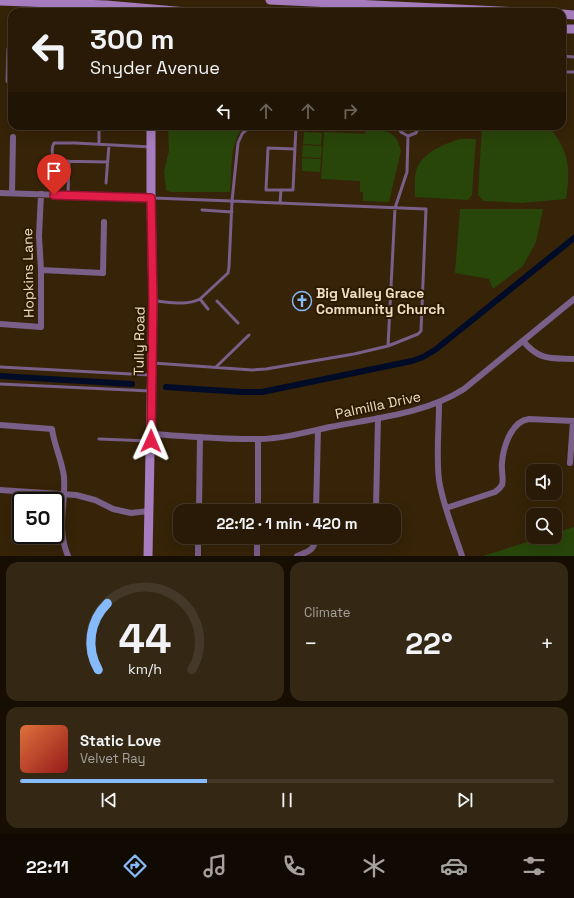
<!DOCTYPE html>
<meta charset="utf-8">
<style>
:root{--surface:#281a06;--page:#342714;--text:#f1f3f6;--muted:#a5a19b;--line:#443828;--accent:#85bbfb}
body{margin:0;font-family:"Space Grotesk",sans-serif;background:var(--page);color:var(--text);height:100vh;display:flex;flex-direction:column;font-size:15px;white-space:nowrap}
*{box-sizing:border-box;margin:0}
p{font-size:13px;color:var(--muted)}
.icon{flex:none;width:22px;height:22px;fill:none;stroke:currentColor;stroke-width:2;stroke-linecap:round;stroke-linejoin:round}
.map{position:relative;height:556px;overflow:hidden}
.drawer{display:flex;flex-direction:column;gap:6px;padding:6px;background:#160e03;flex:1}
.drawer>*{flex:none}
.banner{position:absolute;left:8px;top:8px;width:558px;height:122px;border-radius:12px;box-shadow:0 4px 16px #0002,0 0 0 1px var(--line);background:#281a06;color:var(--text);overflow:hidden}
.tools{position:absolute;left:526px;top:464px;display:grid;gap:8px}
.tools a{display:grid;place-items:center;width:36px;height:36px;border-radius:8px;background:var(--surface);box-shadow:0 4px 16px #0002,0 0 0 1px var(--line);font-size:20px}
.speed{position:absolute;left:12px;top:492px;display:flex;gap:8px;font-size:20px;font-weight:700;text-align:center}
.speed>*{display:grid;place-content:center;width:52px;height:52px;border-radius:50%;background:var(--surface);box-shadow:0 4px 16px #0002,0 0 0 1px var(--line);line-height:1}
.speed .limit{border:2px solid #111;border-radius:6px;background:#fff;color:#111}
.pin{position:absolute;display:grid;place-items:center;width:34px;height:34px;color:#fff;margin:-41px -17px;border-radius:50% 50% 50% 0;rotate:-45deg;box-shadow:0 0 4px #0007}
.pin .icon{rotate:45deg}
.me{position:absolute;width:44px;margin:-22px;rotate:1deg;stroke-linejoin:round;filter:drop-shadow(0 0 3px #0008)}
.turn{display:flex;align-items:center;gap:14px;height:84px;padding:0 16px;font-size:18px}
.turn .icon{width:52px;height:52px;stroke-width:2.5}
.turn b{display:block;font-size:28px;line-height:34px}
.lanes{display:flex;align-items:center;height:38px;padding:0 16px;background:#0003;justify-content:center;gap:20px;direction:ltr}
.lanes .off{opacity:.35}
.big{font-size:30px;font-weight:700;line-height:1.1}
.drawer .widget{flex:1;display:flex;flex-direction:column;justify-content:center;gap:6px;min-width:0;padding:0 14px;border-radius:12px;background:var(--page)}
.drawer .dial{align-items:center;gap:0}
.dial svg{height:104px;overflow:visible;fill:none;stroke:var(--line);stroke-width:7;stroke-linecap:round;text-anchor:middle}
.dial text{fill:var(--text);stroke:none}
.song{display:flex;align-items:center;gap:12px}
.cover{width:48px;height:48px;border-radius:6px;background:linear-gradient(135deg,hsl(20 70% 55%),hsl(0 70% 35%))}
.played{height:4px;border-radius:2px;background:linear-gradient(90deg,var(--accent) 35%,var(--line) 35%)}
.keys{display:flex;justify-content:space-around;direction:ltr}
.heat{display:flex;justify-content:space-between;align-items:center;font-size:22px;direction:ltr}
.drawer .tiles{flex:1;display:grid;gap:6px;grid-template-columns:1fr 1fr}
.widget:last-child{grid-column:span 2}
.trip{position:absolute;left:173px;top:504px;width:228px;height:40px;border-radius:12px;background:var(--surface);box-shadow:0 4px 16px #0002,0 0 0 1px var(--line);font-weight:700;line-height:40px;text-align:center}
.tab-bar{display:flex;height:64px;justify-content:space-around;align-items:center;background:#100a02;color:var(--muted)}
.tab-bar .icon{width:28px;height:28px}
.tab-bar .current{color:var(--accent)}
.tab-bar b{font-size:18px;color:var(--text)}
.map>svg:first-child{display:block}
</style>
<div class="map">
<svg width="574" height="556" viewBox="0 0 574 556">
<rect width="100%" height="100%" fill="#362308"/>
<path fill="#28460a" d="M168 126H245C229 140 232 172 230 192H171L166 190 164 171 169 151Z
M482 126 549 127C569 150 571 169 566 199L522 203 484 201 478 195Z
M366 129C385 131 396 129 401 151L389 202 363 201V192H360V181L321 179 324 132 365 134Z
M304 132 322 133 321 145 303 144Z
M461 139H476L472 195 468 200 415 197C415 189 414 179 416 171 421 153 445 143 461 139Z
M303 145 322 146 321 158 302 157Z
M302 158 321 159 320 172 302 171Z
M460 209H543L536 242 523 266 493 289 489 279 455 273Z
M574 527V556H483L543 537H555V533Z"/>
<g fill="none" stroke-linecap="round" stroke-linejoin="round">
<path stroke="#000c27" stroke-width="6" d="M0 376 132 384
M166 387 242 392H262L412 361 423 357 435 350 574 238"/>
<path stroke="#7a5f89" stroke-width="3" d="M12 45 9 46 8 49 7 81 9 84H12
M562 56 574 57
M562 72H574
M398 126 401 132 408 136 416 133 419 126
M419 127 446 128 469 126
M99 144V126
M108 162 55 161C52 157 51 148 54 143H75L151 147
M106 183 109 145
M281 190H266L268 148 295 149
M68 196 69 161
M153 198 232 201 229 267 228 273 200 299C186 306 170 302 155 301
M280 203 281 190H293L296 126
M202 210 232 212
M200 299 208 309
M217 301 238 323
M388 346 395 208 407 172 408 136
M153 363 252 370 266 369 354 354 388 346 418 334 421 331 426 209 232 201 238 143 242 134 250 126
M0 367 150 375
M216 367 249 335
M0 384 151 391
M99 439 150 441"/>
<path stroke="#7a5f89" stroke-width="6" d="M0 193 151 198
M12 193 13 137
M41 270 103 273 104 222
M0 324 41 327V270L39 236 41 194
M523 341C540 361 550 358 574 359
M439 403C439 428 436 455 439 480 443 506 454 531 462 556
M0 425 52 429C54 445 62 460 64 477 66 506 56 527 68 556
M151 434C187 436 223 440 258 439 282 439 307 432 330 427 376 418 425 414 464 389L574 299
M570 463 573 421
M0 490 76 495 95 500 113 509 131 513 149 511
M446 508 495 492C498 490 500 488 502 485 504 479 501 470 502 463 503 448 511 421 529 419L574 421
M199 511 200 437
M258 511V439
M316 511 318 430
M377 511 376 508 378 418
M198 556V537
M257 556V537
M297 556C309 551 314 551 316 537"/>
<path stroke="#a87dc0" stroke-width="9" d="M270 0 520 12
M0 1 106 5 187 12
M562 14 574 15
M562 29H574
M148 556 153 301 151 198V126"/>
</g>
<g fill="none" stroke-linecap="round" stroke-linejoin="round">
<defs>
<path id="route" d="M54 195 151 198 153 301 151 441"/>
</defs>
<use href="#route" stroke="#92132f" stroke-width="10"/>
<use href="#route" stroke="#e11d48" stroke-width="7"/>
</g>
<defs>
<symbol id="church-ring" viewBox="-11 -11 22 22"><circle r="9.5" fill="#2c1a01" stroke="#85bbfb" stroke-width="1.5"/><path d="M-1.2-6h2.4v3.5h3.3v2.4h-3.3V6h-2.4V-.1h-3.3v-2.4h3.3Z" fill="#85bbfb"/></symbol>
</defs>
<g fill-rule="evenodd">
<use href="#church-ring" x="291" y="290" width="22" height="22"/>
</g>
<g text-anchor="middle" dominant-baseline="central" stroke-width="4" stroke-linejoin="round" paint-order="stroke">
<g font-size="14" fill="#f2dec4" stroke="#2c1a01">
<text transform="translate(28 273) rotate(-91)">Hopkins Lane</text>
<text transform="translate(139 341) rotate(-89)">Tully Road</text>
<text transform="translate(378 405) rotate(-12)">Palmilla Drive</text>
</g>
<g font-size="14" font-weight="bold" fill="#f2dec4" stroke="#2c1a01" text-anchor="start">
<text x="316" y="293">Big Valley Grace<tspan x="316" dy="16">Community Church</tspan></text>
</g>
</g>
</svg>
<div class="tools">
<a><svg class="icon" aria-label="sound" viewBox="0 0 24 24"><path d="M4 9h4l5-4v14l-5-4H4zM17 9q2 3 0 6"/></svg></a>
<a><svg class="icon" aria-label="search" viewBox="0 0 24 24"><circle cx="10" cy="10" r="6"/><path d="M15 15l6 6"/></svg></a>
</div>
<div class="speed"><div class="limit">50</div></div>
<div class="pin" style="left:54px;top:195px;background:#d93025"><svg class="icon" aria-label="arrive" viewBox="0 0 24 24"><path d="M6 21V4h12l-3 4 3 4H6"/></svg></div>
<svg class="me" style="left:151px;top:441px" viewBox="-20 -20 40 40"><path d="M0-17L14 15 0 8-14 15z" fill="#e11d48" stroke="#fff" stroke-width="4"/></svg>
<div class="trip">22:12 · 1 min · 420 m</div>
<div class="banner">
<div class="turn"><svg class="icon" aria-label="left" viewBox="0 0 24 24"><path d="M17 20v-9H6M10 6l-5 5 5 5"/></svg><div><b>300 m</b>Snyder Avenue</div></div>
<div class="lanes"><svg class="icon" aria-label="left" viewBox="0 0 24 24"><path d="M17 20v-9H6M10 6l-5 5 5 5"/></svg><svg class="icon off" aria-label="ahead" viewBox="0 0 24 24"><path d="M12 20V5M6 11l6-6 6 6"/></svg><svg class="icon off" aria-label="ahead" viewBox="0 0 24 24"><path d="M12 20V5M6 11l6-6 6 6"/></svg><svg class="icon off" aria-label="right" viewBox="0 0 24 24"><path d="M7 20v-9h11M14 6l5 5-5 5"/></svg></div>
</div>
</div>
<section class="drawer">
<div class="tiles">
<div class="widget dial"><svg viewBox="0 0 100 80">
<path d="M14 69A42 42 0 1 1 86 69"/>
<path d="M14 69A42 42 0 0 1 21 18" stroke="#85bbfb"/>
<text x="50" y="56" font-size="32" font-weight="700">44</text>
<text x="50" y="72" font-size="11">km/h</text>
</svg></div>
<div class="widget"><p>Climate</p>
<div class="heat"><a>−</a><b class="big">22°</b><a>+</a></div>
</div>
<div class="widget">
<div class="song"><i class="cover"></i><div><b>Static Love</b><p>Velvet Ray</p></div></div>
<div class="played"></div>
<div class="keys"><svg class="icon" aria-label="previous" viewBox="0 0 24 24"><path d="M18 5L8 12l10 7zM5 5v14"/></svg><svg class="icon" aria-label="pause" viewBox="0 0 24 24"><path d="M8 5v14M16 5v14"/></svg><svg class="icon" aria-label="next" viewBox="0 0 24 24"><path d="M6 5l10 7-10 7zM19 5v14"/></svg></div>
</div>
</div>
</section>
<nav class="tab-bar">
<b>22:11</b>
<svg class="icon current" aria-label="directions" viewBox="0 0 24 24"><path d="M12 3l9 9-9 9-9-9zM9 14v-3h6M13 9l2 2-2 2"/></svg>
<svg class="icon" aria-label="music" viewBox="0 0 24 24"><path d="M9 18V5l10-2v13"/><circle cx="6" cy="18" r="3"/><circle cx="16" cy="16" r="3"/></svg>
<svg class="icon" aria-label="phone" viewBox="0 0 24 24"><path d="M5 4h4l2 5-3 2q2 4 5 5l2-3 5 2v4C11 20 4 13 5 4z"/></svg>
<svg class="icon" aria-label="climate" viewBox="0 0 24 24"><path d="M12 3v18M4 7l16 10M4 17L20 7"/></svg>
<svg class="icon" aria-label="car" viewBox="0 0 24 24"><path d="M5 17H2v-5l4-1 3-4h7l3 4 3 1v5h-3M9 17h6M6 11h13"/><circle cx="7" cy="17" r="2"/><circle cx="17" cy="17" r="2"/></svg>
<svg class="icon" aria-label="filters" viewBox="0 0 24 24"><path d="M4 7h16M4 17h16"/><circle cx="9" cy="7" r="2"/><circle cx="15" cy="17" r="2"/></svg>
</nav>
